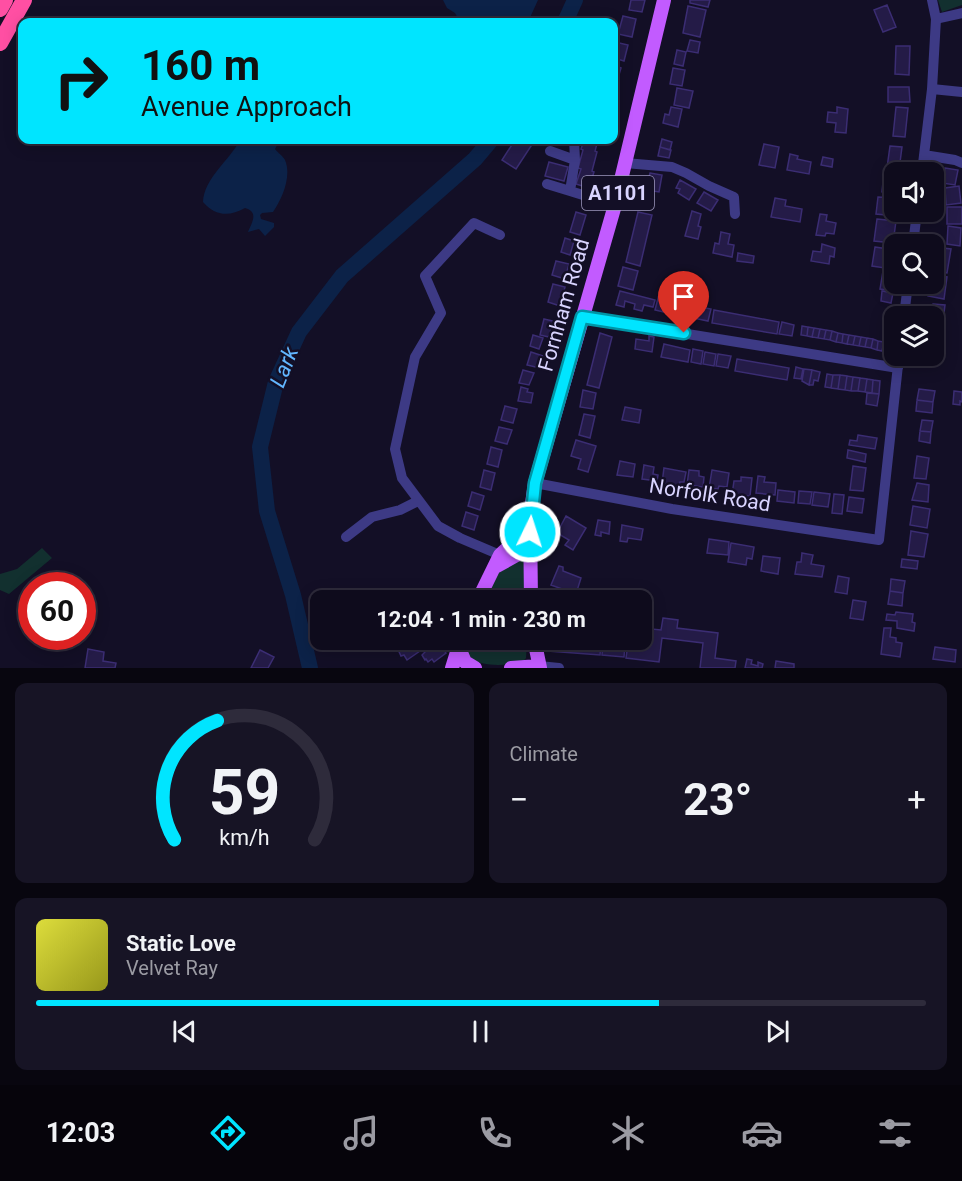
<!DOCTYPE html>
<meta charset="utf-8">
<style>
:root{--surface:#0e0b1c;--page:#171425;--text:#f1f3f6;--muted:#9b9ba3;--line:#2e2b3b;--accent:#00e5ff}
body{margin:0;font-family:Roboto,sans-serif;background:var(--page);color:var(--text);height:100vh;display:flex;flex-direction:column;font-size:22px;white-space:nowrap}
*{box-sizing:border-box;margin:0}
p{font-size:20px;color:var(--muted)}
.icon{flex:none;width:33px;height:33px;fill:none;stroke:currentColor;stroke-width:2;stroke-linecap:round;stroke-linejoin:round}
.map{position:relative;height:668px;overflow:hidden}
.drawer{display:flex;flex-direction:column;gap:15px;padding:15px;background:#08060f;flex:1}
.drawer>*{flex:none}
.hud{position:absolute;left:18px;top:18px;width:600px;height:126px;border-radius:12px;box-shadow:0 3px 15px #0003,0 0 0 2px var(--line);background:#00e5ff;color:#111;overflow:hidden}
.tools{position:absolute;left:884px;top:162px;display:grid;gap:12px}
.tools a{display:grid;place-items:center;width:60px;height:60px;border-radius:12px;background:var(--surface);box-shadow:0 3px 15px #0003,0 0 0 2px var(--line);font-size:30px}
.speed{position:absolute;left:18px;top:572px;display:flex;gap:12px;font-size:30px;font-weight:700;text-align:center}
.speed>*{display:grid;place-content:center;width:78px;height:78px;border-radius:50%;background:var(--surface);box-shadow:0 3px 15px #0003,0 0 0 2px var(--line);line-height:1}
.speed .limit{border:9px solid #d22;background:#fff;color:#111}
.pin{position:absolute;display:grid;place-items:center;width:51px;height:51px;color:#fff;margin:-62px -26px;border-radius:50% 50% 50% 0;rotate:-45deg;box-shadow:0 0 6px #0007}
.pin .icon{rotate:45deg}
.me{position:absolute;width:66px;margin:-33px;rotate:4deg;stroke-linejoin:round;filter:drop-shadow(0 0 4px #0008)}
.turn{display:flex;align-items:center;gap:21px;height:126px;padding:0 24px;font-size:27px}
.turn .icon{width:78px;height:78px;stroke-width:2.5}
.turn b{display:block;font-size:42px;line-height:51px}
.big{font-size:45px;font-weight:700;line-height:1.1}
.drawer .card{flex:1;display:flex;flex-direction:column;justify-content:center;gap:9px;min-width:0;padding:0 21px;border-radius:12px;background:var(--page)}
.drawer .dial{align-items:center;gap:0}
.dial svg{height:156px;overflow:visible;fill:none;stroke:var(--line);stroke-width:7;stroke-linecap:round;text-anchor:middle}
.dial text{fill:var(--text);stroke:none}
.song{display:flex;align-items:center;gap:18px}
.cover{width:72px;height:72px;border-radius:9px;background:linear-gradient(135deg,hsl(60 70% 55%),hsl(60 70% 35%))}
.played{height:6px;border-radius:3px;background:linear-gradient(90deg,var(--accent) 70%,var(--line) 70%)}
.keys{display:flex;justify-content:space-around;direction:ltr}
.heat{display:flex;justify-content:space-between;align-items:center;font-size:33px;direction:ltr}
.drawer .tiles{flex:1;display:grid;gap:15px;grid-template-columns:1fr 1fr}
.card:last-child{grid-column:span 2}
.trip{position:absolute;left:310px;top:590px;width:342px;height:60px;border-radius:12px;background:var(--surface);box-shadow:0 3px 15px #0003,0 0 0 2px var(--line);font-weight:700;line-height:60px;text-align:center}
.dock{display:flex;height:96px;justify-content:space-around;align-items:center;background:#06040b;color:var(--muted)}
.dock .icon{width:42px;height:42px}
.dock .on{color:var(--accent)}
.dock b{font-size:27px;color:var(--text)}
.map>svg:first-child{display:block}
</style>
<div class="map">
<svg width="962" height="668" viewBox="0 0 962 668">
<rect width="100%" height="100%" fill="#130f26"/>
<path fill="#12302f" d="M938 0H962V5L942 12Z
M42 548 52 558 9 594 0 590V574L17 569Z
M524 552 525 598 489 597 488 592 504 562Z
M467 639H527L526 658 522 663C506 665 482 668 470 657 465 652 464 646 467 639Z"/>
<path fill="#0c2248" d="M443 0H538L528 22H460L455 13 447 8Z
M240 140H280L275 149C278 153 283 156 285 160 292 176 282 199 273 212L262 213 260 215 261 219 274 223V227L265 236 259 229 248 232C252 222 259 212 245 208 229 217 215 216 203 202 204 178 230 160 240 140Z"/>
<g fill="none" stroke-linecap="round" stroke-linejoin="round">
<path stroke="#0c2248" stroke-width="16" d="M565 22 575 0
M310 668 293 595 267 511 260 447 276 382 299 332 342 276 475 159 491 140"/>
</g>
<path fill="#241b47" stroke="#3b2d73" stroke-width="1.5" d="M631 0H645L642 12 629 10Z
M690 0H710L708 7 690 3Z
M887 5 896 27 883 32 874 10Z
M688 6 706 10 700 37 683 33Z
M623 16 636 19 632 37 618 34Z
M690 40 700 42 698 53 687 51Z
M615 42 628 45 624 61 614 58Z
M896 46H910L909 75 895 74Z
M677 50 686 52 683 66 674 64Z
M614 65 621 68 616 85H614Z
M673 68 685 70 682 86 670 84Z
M888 87H909L910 102H888Z
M677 88 693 91 689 108 674 105Z
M671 107 682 109 678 127 663 123 665 114 669 115Z
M837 107 848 109 846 133 835 132 836 123 827 122 828 112 837 113Z
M896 107 908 108 905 137 893 136Z
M662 139 672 142 670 150 660 147Z
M515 140H535L516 169 502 160Z
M584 140H598L595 151 597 152 592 171 594 172 589 188 576 184 581 169 578 168 583 150 581 149Z
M764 144 779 147 775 168 759 165Z
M890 146 902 147 899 170 887 168Z
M660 147 671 150 669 158 658 156Z
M790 154 798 156 797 159 811 162 809 174 787 170Z
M823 157 833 159 832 167 821 165Z
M549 162 568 167 564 181 545 176Z
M945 168 958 170 955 185 942 183Z
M884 172 894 173V194L882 192Z
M650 173 662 175 659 192 646 190Z
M680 180 696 189 689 200 678 193 680 189 676 188Z
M959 186 961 203 946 205 945 188Z
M704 192 718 200 711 211 697 203Z
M878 197 894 198V212H897L896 216 876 214Z
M775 198 786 200 785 206 802 209 800 222 771 217Z
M947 207H962V224H947Z
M692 211 701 214 698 226 701 227 698 239 685 236Z
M576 212 586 215 580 235 570 232Z
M638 212 652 215 640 266 626 262Z
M820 214 827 215 826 221 836 223 834 234 826 233 825 236 816 235Z
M877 219 896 221 893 243 874 241Z
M948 226 961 228 960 246 947 244Z
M721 232 730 234 728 244 734 245 732 257 713 253 715 243 719 244Z
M565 238 574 241 570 255 561 252Z
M822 244 835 248 834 257 830 256 829 264 811 261 813 251 821 252Z
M875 247 888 249 885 268 872 266Z
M934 247 951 249 947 273 933 271Z
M738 253 754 256 753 263 737 261Z
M556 261 569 264 565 279 552 275Z
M623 267 638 271 633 290 618 286Z
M883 271 894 273V291L880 289Z
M933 275 947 277 944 299 928 296 930 284H933Z
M553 284 565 287 560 306 548 302Z
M661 287 670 289 664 312 655 310Z
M620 291 655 300 653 307 644 305 642 311 634 309 635 304 625 301 624 307 616 305Z
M882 291 893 293 891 303 881 301Z
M670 294 689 300 685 316 665 311Z
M933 304 945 305 942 328 933 326V316H931Z
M695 306 711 309 708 321 693 318Z
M714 310 779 322 777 334 712 323Z
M544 319 553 321 549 337 540 335Z
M782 322 794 325 792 336 779 334Z
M802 326 808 327 807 336 801 335Z
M808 327 814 328 812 337 807 336Z
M814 328 820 329 818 338 812 337Z
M820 329 826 330 824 339 818 338Z
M826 330 832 331 830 340 824 339Z
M933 330 940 331 938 344 933 343Z
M832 331 838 333 836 342 830 340Z
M600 333 612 337 599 388 587 385Z
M838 333 843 334 842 343 836 342Z
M843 334 849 335 847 344 842 343Z
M533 335 543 338 539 349 530 346Z
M849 335 855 336 853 345 847 344Z
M649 336 654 337 652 352 635 349 636 339 649 341Z
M855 336 861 337 859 346 853 345Z
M861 337 867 338 865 347 859 346Z
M867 338 873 339 871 348 865 347Z
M873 339 878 341 877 350 871 348Z
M878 341 884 342 882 351 877 350Z
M664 344 690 350 688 362 661 357Z
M693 349 703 351 701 364 691 362Z
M531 352 543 356 540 368 527 365Z
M705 352 716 354 714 366 703 364Z
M718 354 731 356 728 368 716 366Z
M737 359 789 368 787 380 735 371Z
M796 367 803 369 801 379 794 378Z
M804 369 812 370 809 385 802 381Z
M523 370 534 373 529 385 519 383Z
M812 370 820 372 818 381 814 380 813 385H809Z
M827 374 833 375 831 388 825 387Z
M833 375H840L838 389 831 388Z
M840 375 847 376 845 390 838 389Z
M847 376 853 377 851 391 845 390Z
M853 377 860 378 858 391H851Z
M860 378 867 379 865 392 858 391Z
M867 379 873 380 872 393 865 392Z
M873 380 880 381 879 394 872 393Z
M521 387 528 389 527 392 533 393 531 403 518 401Z
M919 389 935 391 933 402 917 400Z
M583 390 596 393 593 409 580 407Z
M954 391 962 392V402L960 401V405L953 404Z
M867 393 879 394 877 406 866 404Z
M917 400 933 402 932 413 916 411Z
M505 406 517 409 513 423 501 420Z
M625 407 641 410 639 423 622 420Z
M584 414 595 416 590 438 579 435Z
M922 420 933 421 931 432 920 431Z
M499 427 512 430 507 444 495 441Z
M920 431 931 432 930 443 919 441Z
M858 435 877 438 875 449 849 445 850 440 857 441Z
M576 440 596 446 588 472 578 469 581 459 571 456Z
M491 447 502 450 498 467 487 464Z
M848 450 866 454 865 462 847 458Z
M917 456 929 458 926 479 914 478Z
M620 461 635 464 633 477 617 475Z
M644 465 654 467 653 474 658 475 657 481 642 479Z
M853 466 866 468 863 491 850 490Z
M664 468 686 472 684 482H680L679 486 662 483Z
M484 470 495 473 491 490 480 487Z
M689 470 699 471V476L704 477 703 487 687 485Z
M712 470 729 473 727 487 719 486 718 489 709 488Z
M758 476 765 477 764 482 776 483 775 495 756 493Z
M741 477 752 478 750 496 732 495 734 481H741Z
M917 483 929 485 928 502 912 500Z
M778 490 795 492 794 503 777 501Z
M799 491 812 492 810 504 798 503Z
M472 492 484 496 480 510 468 506Z
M814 492 830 494 828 507 812 505Z
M834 494 844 495 842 514 832 513Z
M849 497 864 499 862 513 847 511Z
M913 506 930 509 927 528 910 525Z
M466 512 478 516 474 530 462 526Z
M566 516 586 528 573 550 565 545 569 540 557 533Z
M598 520 610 522 609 534 601 532V536L595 535Z
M622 525 643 529 641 540 628 538 627 542 620 541Z
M911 531 928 534 924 557 908 555Z
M709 539 729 542 728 555 707 553Z
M731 543 754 547 752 559 747 558 746 565 728 562Z
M802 553 813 555 811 564 824 566 822 577 795 574 797 562H801Z
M763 556 780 558 778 574 761 571Z
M902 559 918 561 917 569 901 567Z
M559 566 563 567V571L581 578 576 594 551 585Z
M838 576 849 578 847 594 835 592Z
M891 579 905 581 903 593 890 591Z
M890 591 903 593 902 606 888 604Z
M853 600 866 602 863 620 850 618Z
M896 612 913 614 912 622 915 623 914 631 897 628V621L886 620 887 614 895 615Z
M663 618 678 620 677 628 718 633 715 658 736 661 735 668H700L703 643 662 638 659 662 626 658 628 644 650 646 652 629 661 630Z
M884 628H891L890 637 896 638V642L902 643 900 657 881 654Z
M422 639H436L446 653 434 662 432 659 428 662 426 659 425 660 422 655 425 652 423 649 407 660 404 655 401 656 395 643 403 640 407 650Z
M549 639 601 643 600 655 548 651Z
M603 644 625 646 624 657 602 655Z
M935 647 956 650 955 662 933 659Z
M88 649 104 652 103 661 116 663 115 668H85Z
M260 650 274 657 268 668H251Z
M747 659 752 660 751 664 758 666V662L763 664 762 668H745Z
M776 661 794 664V668H775Z"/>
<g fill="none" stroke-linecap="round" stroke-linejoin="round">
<path stroke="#3d3a85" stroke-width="10" d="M936 19 962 13
M932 89 962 92
M574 140 575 160 570 191 615 205
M550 151 575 160
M924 155 955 160 962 163
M625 163 672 167 686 173 709 186 734 197 735 214
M922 172 932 89 936 19 932 0
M547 184 570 191
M500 235 474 223 425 276 441 313 415 357 395 449 402 478 438 526 460 538 500 555
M913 244 917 212
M904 316 908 284
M582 317 898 368
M535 483 672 509 879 540 899 356
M346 537 372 517 400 510 418 501
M539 666 559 668"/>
<path stroke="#c25bff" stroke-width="14" d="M497 566 531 547
M478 600 500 555 517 539 529 519
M531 600 530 517 535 483 615 205 664 0
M534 639 540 668
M459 648 465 662 475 668
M452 668 461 639
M511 668 539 666"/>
<path stroke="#ff4fa3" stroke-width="16" d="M0 9 5 0
M0 43 24 0"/>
</g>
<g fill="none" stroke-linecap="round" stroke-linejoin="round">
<defs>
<path id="route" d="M530 532 535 483 582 317 684 333"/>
</defs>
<use href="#route" stroke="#0095a6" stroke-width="15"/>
<use href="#route" stroke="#00e5ff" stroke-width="10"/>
</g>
<g text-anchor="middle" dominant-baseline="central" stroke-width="5" stroke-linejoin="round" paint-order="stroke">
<rect fill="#130f26" stroke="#9e99be" stroke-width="1.5" x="582" y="176" width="72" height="34" rx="4.5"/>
<g font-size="20" font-weight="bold" fill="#d9d4ff">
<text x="618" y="193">A1101</text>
</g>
<g font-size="21" fill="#d9d4ff" stroke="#130f26">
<text transform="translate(564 305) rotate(-74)">Fornham Road</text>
<text transform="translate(710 495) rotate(9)">Norfolk Road</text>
</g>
<g font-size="22" font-style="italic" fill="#62b6ff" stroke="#130f26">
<text transform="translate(284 367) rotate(-68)">Lark</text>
</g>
</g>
</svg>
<div class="tools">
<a><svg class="icon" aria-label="sound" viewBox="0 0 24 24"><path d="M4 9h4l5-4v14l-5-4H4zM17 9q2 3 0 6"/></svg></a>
<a><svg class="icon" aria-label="search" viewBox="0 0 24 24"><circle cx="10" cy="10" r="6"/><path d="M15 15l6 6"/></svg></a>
<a><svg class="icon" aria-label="layers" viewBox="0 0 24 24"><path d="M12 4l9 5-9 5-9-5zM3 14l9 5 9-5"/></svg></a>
</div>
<div class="speed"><div class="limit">60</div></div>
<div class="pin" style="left:684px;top:333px;background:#d93025"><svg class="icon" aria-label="arrive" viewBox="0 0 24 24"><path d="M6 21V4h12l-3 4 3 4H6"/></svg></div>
<svg class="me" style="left:530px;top:532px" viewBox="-20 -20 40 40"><circle r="17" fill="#00e5ff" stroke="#fff" stroke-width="3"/><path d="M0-11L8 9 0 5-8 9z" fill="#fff"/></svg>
<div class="trip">12:04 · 1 min · 230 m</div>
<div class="hud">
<div class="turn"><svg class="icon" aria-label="right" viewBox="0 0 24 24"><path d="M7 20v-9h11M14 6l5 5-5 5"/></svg><div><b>160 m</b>Avenue Approach</div></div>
</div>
</div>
<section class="drawer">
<div class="tiles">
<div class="card dial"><svg viewBox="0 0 100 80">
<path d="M14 69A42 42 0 1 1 86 69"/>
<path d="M14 69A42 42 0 0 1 36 8" stroke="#00e5ff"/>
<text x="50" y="56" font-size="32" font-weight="700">59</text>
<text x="50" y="72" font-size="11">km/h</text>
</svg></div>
<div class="card"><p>Climate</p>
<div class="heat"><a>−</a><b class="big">23°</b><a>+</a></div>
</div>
<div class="card">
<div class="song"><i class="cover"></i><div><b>Static Love</b><p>Velvet Ray</p></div></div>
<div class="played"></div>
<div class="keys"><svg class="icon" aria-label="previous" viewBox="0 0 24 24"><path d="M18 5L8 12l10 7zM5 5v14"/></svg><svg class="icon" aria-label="pause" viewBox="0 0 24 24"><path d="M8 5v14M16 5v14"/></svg><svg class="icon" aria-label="next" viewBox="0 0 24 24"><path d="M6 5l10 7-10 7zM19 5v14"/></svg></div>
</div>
</div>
</section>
<nav class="dock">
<b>12:03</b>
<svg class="icon on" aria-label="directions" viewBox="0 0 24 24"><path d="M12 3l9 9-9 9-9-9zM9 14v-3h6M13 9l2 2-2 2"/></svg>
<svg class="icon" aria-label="music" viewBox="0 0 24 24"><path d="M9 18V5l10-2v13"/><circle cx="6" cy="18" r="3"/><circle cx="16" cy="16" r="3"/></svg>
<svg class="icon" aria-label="phone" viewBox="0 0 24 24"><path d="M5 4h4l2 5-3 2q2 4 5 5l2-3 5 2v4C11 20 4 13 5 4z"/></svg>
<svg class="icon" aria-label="climate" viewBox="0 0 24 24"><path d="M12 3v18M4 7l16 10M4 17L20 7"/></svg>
<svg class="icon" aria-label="car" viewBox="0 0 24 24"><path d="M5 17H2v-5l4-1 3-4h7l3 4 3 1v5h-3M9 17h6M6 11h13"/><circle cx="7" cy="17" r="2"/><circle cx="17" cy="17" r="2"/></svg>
<svg class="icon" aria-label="filters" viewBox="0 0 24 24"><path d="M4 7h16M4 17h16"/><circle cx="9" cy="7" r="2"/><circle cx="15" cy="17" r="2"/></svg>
</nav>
